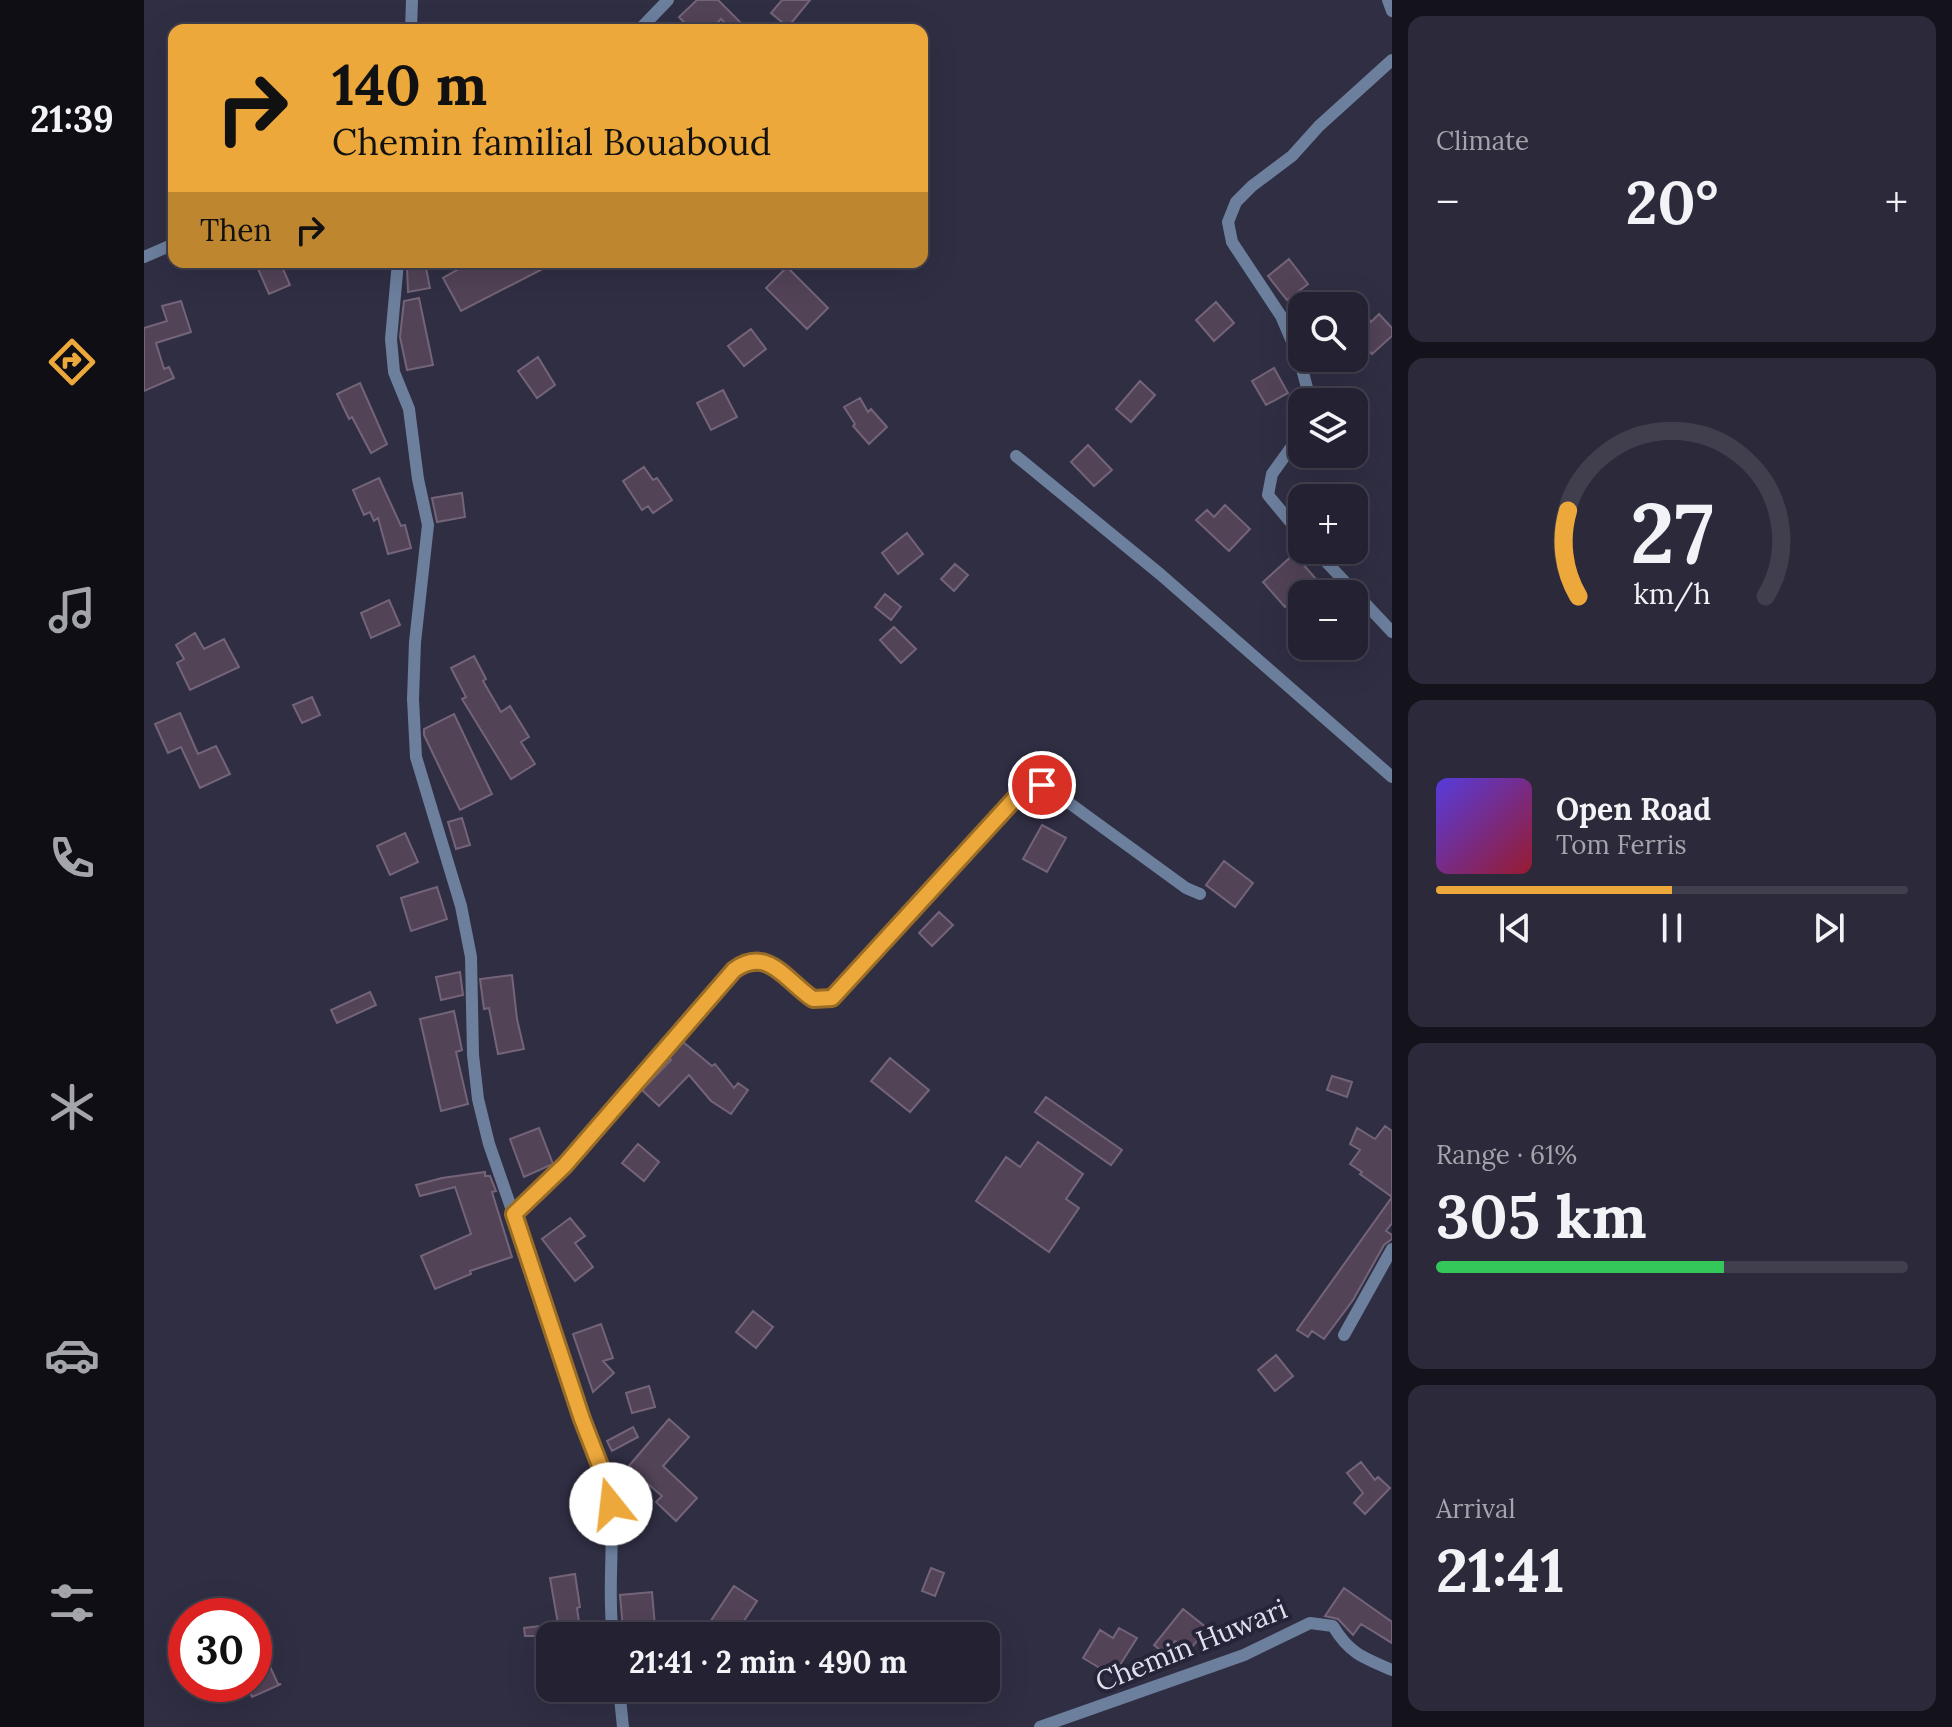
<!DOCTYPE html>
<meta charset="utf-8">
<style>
:root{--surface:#242232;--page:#2c2a3a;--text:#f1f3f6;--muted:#a3a4ac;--line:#413f4d;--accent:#eda83b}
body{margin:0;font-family:Lora,serif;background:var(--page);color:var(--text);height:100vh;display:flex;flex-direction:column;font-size:30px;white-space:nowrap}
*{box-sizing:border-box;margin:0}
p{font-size:26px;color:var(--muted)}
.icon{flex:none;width:44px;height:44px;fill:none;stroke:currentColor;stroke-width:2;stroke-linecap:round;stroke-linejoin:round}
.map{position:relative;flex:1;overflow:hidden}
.drawer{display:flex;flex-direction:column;gap:16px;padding:16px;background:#14131c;width:560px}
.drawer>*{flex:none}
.banner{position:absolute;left:24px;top:24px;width:760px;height:244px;border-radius:16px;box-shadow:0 8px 32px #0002,0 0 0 2px var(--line);background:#eda83b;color:#111;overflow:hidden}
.fabs{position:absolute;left:1144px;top:292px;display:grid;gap:16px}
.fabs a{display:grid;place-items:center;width:80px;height:80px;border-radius:16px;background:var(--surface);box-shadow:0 8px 32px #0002,0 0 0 2px var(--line);font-size:40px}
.speed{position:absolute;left:24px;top:1598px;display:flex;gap:16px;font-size:40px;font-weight:700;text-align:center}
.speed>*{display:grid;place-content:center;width:104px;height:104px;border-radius:50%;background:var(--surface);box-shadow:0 8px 32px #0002,0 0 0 2px var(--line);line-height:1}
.speed .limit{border:12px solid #d22;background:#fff;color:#111}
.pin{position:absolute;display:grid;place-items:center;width:68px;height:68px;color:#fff;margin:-34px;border:4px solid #fff;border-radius:50%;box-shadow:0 2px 8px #0007}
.me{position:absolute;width:88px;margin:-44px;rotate:344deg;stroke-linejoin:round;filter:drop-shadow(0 0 6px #0008)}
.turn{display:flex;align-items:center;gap:28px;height:168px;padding:0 32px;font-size:36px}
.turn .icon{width:104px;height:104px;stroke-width:2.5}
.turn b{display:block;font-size:56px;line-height:68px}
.then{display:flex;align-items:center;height:76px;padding:0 32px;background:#0003;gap:16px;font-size:30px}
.big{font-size:60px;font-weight:800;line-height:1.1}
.drawer .widget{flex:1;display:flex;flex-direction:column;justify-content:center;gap:12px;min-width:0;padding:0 28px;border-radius:16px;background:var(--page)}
.drawer .dial{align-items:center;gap:0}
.dial svg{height:208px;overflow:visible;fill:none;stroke:var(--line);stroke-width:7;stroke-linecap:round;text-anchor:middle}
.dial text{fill:var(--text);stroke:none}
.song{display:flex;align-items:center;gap:24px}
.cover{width:96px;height:96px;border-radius:12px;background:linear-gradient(135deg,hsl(250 70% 55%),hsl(350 70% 35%))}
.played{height:8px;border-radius:4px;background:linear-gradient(90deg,var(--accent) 50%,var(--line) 50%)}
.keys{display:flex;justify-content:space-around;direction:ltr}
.heat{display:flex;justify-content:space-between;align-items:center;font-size:44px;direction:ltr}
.charge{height:12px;border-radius:6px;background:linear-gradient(90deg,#34c759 61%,var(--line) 0)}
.trip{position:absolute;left:392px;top:1622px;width:464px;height:80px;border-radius:16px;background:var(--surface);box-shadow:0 8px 32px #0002,0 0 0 2px var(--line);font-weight:800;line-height:80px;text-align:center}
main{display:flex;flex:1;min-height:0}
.dock{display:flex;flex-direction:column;width:144px;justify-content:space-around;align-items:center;background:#0e0e14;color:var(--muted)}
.dock .icon{width:56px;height:56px}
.dock .active{color:var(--accent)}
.dock b{font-size:36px;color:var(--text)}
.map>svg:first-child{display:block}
</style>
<main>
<nav class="dock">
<b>21:39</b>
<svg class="icon active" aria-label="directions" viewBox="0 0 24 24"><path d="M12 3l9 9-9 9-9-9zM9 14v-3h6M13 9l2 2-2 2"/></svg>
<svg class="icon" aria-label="music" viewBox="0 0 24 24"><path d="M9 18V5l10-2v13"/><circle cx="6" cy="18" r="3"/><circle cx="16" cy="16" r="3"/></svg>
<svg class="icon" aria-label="phone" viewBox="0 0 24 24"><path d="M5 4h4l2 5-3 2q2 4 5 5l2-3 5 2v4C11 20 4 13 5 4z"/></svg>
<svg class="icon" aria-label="climate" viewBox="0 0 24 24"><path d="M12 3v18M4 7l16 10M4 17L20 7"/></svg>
<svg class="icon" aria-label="car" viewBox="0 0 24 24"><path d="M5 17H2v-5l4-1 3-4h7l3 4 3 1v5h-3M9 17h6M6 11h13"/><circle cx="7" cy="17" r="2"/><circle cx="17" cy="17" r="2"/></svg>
<svg class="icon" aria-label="filters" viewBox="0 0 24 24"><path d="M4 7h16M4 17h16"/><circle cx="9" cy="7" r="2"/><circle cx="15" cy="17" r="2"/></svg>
</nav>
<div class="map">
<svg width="1248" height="1727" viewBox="0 0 1248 1727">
<rect width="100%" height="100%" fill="#302e43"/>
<path fill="#524357" stroke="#74647a" stroke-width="2" d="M553 0H574L604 30H588L577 19 566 30H547L535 17Z
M638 0H666L644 27 627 13Z
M1145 259 1164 284 1143 300 1124 276Z
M111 262H136L146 285 125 294Z
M327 262H412L317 311 299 278Z
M281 263 286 288 264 292 263 267Z
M643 267 684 308 663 329 622 288Z
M275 298 289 365 263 370 256 337 260 301Z
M37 301 47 332 12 343 20 369 25 367 30 378 0 391V328L23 321 18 306Z
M1072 302 1090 323 1070 341 1052 320Z
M1235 314 1248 328V336L1228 354 1223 349 1210 360V332L1225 319 1227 322Z
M607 329 622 349 600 366 584 346Z
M394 357 411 385 393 398 374 371Z
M1130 368 1144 393 1122 405 1108 381Z
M996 381 1011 395 987 422 972 409Z
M216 383 243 444 227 453 208 417 205 419 193 394Z
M579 390 593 417 567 430 553 403Z
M716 398 724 412 727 409 743 427 725 444 709 426 711 424 700 407Z
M944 445 968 470 950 486 927 462Z
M500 467 509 480 513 478 528 500 509 513 504 506 498 510 479 481Z
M235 478 257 526 261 525 267 548 244 554 234 518 230 521 226 512 220 515 209 490Z
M318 493 321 517 293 522 288 498Z
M1081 505 1106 529 1085 551 1052 520 1063 510 1070 517Z
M763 533 779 554 754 574 738 553Z
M1150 554 1172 579 1141 607 1119 582Z
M811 564 824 575 810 591 797 579Z
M741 594 757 607 747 620 731 607Z
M245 600 256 625 227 638 217 613Z
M750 627 772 649 757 663 736 640Z
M51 633 60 649 80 639 95 667 46 690 33 663 40 659 32 645Z
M330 656 342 679 339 681 357 712 366 706 385 737 377 742 391 764 367 779 318 699 322 697 307 668Z
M168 697 176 715 158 723 149 705Z
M36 713 54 754 72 746 86 774 56 788 37 747 24 753 11 724Z
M310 714 348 794 316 810 280 735V729Z
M318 818 326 845 312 849 304 822Z
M898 825 922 838 903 872 879 859Z
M261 833 274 862 246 875 233 846Z
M1080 861 1109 883 1091 907 1062 885Z
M293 887 303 919 267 931 257 898Z
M795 912 809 925 788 946 775 933Z
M316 972 319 995 297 1000 292 977Z
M368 975 373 1019 380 1049 354 1054 345 1008 340 1009 336 979Z
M226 992 232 1005 193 1023 187 1010Z
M310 1011 318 1050 312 1052 324 1104 297 1111 276 1019Z
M539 1042 568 1066 571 1064 590 1088 594 1083 604 1090 587 1114 567 1101 545 1075 515 1106 498 1090 527 1060 525 1058Z
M746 1058 785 1090 766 1112 727 1081Z
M1188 1076 1208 1082 1203 1097 1183 1090Z
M902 1097 978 1150 967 1165 891 1112Z
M1241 1126 1248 1131V1223L1242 1231 1248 1235V1239L1240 1245 1209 1300 1180 1339 1168 1331 1164 1337 1153 1330 1248 1197 1216 1174 1218 1172 1206 1164 1216 1150 1206 1144 1213 1128 1231 1139Z
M395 1128 409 1164 380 1177 366 1139Z
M894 1142 939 1174 922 1199 935 1208 905 1252 832 1201 862 1157 876 1167Z
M494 1144 515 1162 500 1181 478 1163Z
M341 1172V1176H346L352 1191 348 1192 368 1257 326 1271 327 1274 291 1289 277 1256 327 1234 311 1187 276 1196 272 1185 298 1178Z
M426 1218 441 1236 431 1243 449 1267 431 1281 398 1239Z
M609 1311 629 1327 612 1348 592 1332Z
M457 1324 469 1358 459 1361 470 1373 449 1392 429 1334Z
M1132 1355 1149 1376 1131 1391 1114 1370Z
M505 1386 511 1407 488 1413 482 1393Z
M525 1419 545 1437 519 1466 553 1498 532 1521 512 1502 518 1496 484 1467Z
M489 1427 494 1437 468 1451 463 1441Z
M1217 1462 1231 1480 1234 1477 1246 1488 1221 1514 1210 1503 1219 1493 1203 1473Z
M787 1568 800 1573 791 1596 778 1591Z
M431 1574 436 1607 433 1608 437 1636H381L380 1628 414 1624 406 1578Z
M590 1586 613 1601 590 1636H568L560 1631Z
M1200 1588 1248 1622V1643L1217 1624 1209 1635 1194 1619 1181 1616Z
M508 1592 511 1626 479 1629 476 1595Z
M1039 1609 1063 1628 1045 1651 1031 1641 1021 1654 1010 1645Z
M975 1628 993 1638 969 1676 939 1658 956 1630 969 1638Z
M123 1660 134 1684H137L108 1697 102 1684H110V1666Z"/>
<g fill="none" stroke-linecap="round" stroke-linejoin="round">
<path stroke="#6c7f9d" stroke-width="12" d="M1244 0 1248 11
M267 30 268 0
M495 30 524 0
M0 257 30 244
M254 262 247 339 250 372 265 409 274 479 284 525 271 642 269 699 272 757 317 906 327 957 329 1055 334 1099 345 1144 462 1481C474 1533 462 1584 469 1636
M1164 402 1165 395 1155 358 1137 316 1088 242 1084 222 1092 202 1108 186 1148 156 1175 126 1248 60
M1158 427 1151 442 1128 474 1124 495 1158 536
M872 456 1016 574 1248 777
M1171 550 1248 632
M370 1214 421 1165 590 970C624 945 643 982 669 999L688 998 881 788 898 785 906 789 1042 888 1056 894
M1200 1335 1248 1249
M475 1688 479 1727
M896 1727 1100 1655 1166 1623 1189 1626C1205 1653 1219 1658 1248 1670"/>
</g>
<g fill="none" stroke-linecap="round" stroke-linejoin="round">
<defs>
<path id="route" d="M467 1504 462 1481 438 1419 370 1214 421 1165 590 970C624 945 643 982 669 999L688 998 875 794 881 788 898 785"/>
</defs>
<use href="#route" stroke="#9a6d26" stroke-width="20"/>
<use href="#route" stroke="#eda83b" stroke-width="14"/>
</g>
<g text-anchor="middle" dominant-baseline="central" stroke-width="8" stroke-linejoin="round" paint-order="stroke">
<g font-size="28" fill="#dfdfed" stroke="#262439">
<text transform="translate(1047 1645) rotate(-22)">Chemin Huwari</text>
</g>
</g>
</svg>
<div class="fabs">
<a><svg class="icon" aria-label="search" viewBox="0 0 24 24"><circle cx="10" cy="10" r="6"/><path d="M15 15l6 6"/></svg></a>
<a><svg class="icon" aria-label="layers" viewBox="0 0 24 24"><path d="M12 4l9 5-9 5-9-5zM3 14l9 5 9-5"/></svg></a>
<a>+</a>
<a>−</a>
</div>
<div class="speed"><div class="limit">30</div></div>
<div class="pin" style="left:898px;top:785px;background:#d93025"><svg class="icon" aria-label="arrive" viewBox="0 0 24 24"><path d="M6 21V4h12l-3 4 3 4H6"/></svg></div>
<svg class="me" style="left:467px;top:1504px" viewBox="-20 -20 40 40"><circle r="19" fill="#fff"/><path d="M0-13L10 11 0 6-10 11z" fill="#eda83b"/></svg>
<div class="trip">21:41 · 2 min · 490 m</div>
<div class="banner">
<div class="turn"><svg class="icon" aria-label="right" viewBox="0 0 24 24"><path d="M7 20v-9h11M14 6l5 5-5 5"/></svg><div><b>140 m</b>Chemin familial Bouaboud</div></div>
<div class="then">Then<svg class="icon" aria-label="right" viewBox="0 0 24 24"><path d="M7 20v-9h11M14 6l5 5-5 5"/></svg></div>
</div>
</div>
<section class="drawer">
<div class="widget"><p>Climate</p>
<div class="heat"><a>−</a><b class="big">20°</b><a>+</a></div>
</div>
<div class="widget dial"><svg viewBox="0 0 100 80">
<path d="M14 69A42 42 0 1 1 86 69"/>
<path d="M14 69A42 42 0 0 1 10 36" stroke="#eda83b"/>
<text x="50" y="56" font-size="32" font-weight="700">27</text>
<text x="50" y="72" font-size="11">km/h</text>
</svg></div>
<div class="widget">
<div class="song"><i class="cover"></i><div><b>Open Road</b><p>Tom Ferris</p></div></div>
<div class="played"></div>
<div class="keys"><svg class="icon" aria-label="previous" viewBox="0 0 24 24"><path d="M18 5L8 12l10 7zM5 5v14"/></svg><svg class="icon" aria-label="pause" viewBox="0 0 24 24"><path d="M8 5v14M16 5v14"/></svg><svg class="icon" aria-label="next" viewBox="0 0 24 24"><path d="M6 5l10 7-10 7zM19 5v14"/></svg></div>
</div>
<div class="widget"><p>Range · 61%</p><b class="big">305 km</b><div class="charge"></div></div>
<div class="widget"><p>Arrival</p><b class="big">21:41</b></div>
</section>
</main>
